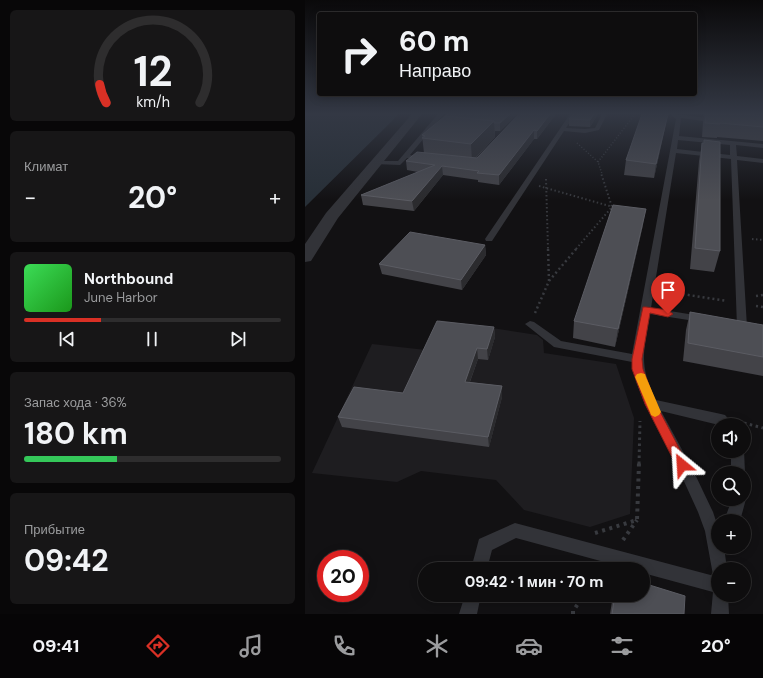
<!DOCTYPE html>
<html lang="ru">
<meta charset="utf-8">
<style>
:root{--surface:#0e0d0e;--page:#171617;--text:#f1f3f6;--muted:#9b9c9e;--line:#2e2d2e;--accent:#d93025}
body{margin:0;font-family:"DM Sans",sans-serif;background:var(--page);color:var(--text);height:100vh;display:flex;flex-direction:column;font-size:15px;white-space:nowrap}
*{box-sizing:border-box;margin:0}
p{font-size:13px;color:var(--muted)}
.icon{flex:none;width:22px;height:22px;fill:none;stroke:currentColor;stroke-width:2;stroke-linecap:round;stroke-linejoin:round}
.map{position:relative;flex:1;overflow:hidden}
.sheet{display:flex;flex-direction:column;gap:10px;padding:10px;background:#080708;width:305px}
.sheet>*{flex:none}
.hud{position:absolute;left:12px;top:12px;width:380px;height:84px;border-radius:4px;box-shadow:0 2px 10px #0003,0 0 0 1px var(--line);background:#0e0d0e;color:var(--text);overflow:hidden}
.controls{position:absolute;left:406px;top:418px;display:grid;gap:8px}
.controls a{display:grid;place-items:center;width:40px;height:40px;border-radius:50%;background:var(--surface);box-shadow:0 2px 10px #0003,0 0 0 1px var(--line);font-size:20px}
.speed{position:absolute;left:12px;top:550px;display:flex;gap:8px;font-size:20px;font-weight:700;text-align:center}
.speed>*{display:grid;place-content:center;width:52px;height:52px;border-radius:50%;background:var(--surface);box-shadow:0 2px 10px #0003,0 0 0 1px var(--line);line-height:1}
.speed .limit{border:6px solid #d22;background:#fff;color:#111}
.pin{position:absolute;display:grid;place-items:center;width:34px;height:34px;color:#fff;margin:-41px -17px;border-radius:50% 50% 50% 0;rotate:-45deg;box-shadow:0 0 4px #0007}
.pin .icon{rotate:45deg}
.me{position:absolute;width:44px;margin:-22px;rotate:333deg;stroke-linejoin:round;filter:drop-shadow(0 0 3px #0008)}
.turn{display:flex;align-items:center;gap:14px;height:84px;padding:0 16px;font-size:18px}
.turn .icon{width:52px;height:52px;stroke-width:2.5}
.turn b{display:block;font-size:28px;line-height:34px}
.big{font-size:30px;font-weight:700;line-height:1.1}
.sheet .widget{flex:1;display:flex;flex-direction:column;justify-content:center;gap:6px;min-width:0;padding:0 14px;border-radius:6px;background:var(--page)}
.sheet .dial{align-items:center;gap:0}
.dial svg{height:104px;overflow:visible;fill:none;stroke:var(--line);stroke-width:7;stroke-linecap:round;text-anchor:middle}
.dial text{fill:var(--text);stroke:none}
.song{display:flex;align-items:center;gap:12px}
.cover{width:48px;height:48px;border-radius:6px;background:linear-gradient(135deg,hsl(130 70% 55%),hsl(120 70% 35%))}
.played{height:4px;border-radius:2px;background:linear-gradient(90deg,var(--accent) 30%,var(--line) 30%)}
.keys{display:flex;justify-content:space-around;direction:ltr}
.heat{display:flex;justify-content:space-between;align-items:center;font-size:22px;direction:ltr}
.charge{height:6px;border-radius:3px;background:linear-gradient(90deg,#34c759 36%,var(--line) 0)}
.trip{position:absolute;left:113px;top:562px;width:232px;height:40px;border-radius:20px;background:var(--surface);box-shadow:0 2px 10px #0003,0 0 0 1px var(--line);font-weight:700;line-height:40px;text-align:center}
.tab-bar{display:flex;height:64px;justify-content:space-around;align-items:center;background:#060506;color:var(--muted)}
.tab-bar .icon{width:28px;height:28px}
.tab-bar .selected{color:var(--accent)}
.tab-bar b{font-size:18px;color:var(--text)}
main{display:flex;flex:1;min-height:0}
.map>svg:first-child{display:block}
</style>
<main>
<section class="sheet">
<div class="widget dial"><svg viewBox="0 0 100 80">
<path d="M14 69A42 42 0 1 1 86 69"/>
<path d="M14 69A42 42 0 0 1 9 55" stroke="#d93025"/>
<text x="50" y="56" font-size="32" font-weight="700">12</text>
<text x="50" y="72" font-size="11">km/h</text>
</svg></div>
<div class="widget"><p>Климат</p>
<div class="heat"><a>−</a><b class="big">20°</b><a>+</a></div>
</div>
<div class="widget">
<div class="song"><i class="cover"></i><div><b>Northbound</b><p>June Harbor</p></div></div>
<div class="played"></div>
<div class="keys"><svg class="icon" aria-label="previous" viewBox="0 0 24 24"><path d="M18 5L8 12l10 7zM5 5v14"/></svg><svg class="icon" aria-label="pause" viewBox="0 0 24 24"><path d="M8 5v14M16 5v14"/></svg><svg class="icon" aria-label="next" viewBox="0 0 24 24"><path d="M6 5l10 7-10 7zM19 5v14"/></svg></div>
</div>
<div class="widget"><p>Запас хода · 36%</p><b class="big">180 km</b><div class="charge"></div></div>
<div class="widget"><p>Прибытие</p><b class="big">09:42</b></div>
</section>
<div class="map">
<svg width="458" height="614" viewBox="0 0 458 614">
<rect width="100%" height="100%" fill="#121113"/>
<path fill="#1e1d20" d="M134 320 232 335 238 340 239 353 311 364 329 418 325 514 285 527 219 510 191 480 116 471 92 482 7 473 67 344 121 350Z"/>
<path fill="#272f37" d="M0 114H93L88 120 0 207Z"/>
<g fill="none" stroke-linecap="round" stroke-linejoin="round">
<path stroke="#383a3f" stroke-width="1.5" stroke-dasharray="1 2" stroke-linecap="butt" d="M272 143 293 162 297 174
M293 162 330 114"/>
<path stroke="#383a3f" stroke-width="2" stroke-dasharray="1.5 2.5" stroke-linecap="butt" d="M241 179 243 249
M234 186 308 207
M447 239 458 240
M271 249 307 207 296 173"/>
<path stroke="#383a3f" stroke-width="2.5" stroke-dasharray="2 3" stroke-linecap="butt" d="M244 281 272 248
M358 291 422 301
M451 296 458 295
M451 306 458 307
M230 313 244 281 243 248"/>
<path stroke="#383a3f" stroke-width="3" stroke-dasharray="2.5 3.5" stroke-linecap="butt" d="M439 423 458 428
M334 464 335 421"/>
<path stroke="#383a3f" stroke-width="4" stroke-dasharray="3 4.5" stroke-linecap="butt" d="M290 533 332 520 334 463
M318 540 332 520
M268 614V611L279 595"/>
<path fill="#323338" fill-rule="evenodd" d="M133 114H139L105 155 120 158V160L102 158 95 165 70 164 69 163 72 161H93Z
M265 114H270L261 128 280 129 290 128 297 114H302L294 130 280 133 259 131 187 241H181L180 239Z
M368 114 412 119 415 121 412 123 376 118 374 136 458 144V148L431 145 432 156 458 159V163L432 160 442 327 441 329H433L432 327 426 159 371 153 346 308 396 316 401 319 396 322 345 314C339 351 333 364 351 400L416 414 420 415 429 425H414L356 411 387 468 408 512 413 527V547H419L422 569H413V577L408 575 400 531 393 512 377 477 340 404 331 382 327 362 249 347 220 324 225 321 229 322 256 341 327 354 371 119 366 115ZM373 140 425 145V155L372 149Z
M439 450 440 473 439 475V473H426V451H439Z
M439 494 441 499 435 521H419L427 499H439Z
M210 523 413 577V595H423L424 614H406L408 592 338 573V569H325L211 538 187 550 182 569H166L174 539Z
M160 595H176L172 614H154Z"/>
<path fill="#323338" fill-rule="evenodd" d="M107 114H117L33 218 6 261 0 262V244L21 213Z"/>
</g>
<path fill="#434348" d="M212 114 195 131H190V137L171 158H172L214 114H251L232 139H229L194 185 173 182V180L138 175 109 211 58 205 56 195 113 172 102 170 101 161 119 153 117 135Z
M293 114 285 127 264 126V119Z
M363 114 349 178 319 175 321 160Z
M399 114H458V141L412 137V138L397 137 398 122 399 116H398Z
M399 140 415 251 409 272 385 269 394 161 397 143H399Z
M338 225 310 347 268 338 269 321Z
M180 245 181 255 157 290 77 274 74 264Z
M385 312 458 325V376L378 361 381 330Z
M189 327 190 337 183 360 173 359 165 382 197 386V397L184 447 37 427 33 417 98 393Z
M308 595H338L379 614H305Z"/>
<path fill="#2b2b2e" d="M205 114H212L195 131V123Z
M245 114H251L232 139V131Z
M289 114H293L285 127V120Z
M363 114 349 178 351 164Z
M189 121 190 137 167 161 166 144Z
M229 130V139L194 185V175Z
M137 166 138 175 109 211 107 201Z
M341 209 338 225 310 347 313 329Z
M180 245 181 255 157 290 156 280Z
M189 327 190 337 183 360 182 349Z
M172 348 173 359 161 392 160 382Z
M197 386V397L184 447 183 437Z"/>
<path fill="#4d4e54" stroke="#5b5c63" d="M143 114H205L195 123H189V121L140 116Z
M214 114H245L232 131 229 130 194 175 172 173 174 171 137 166 107 201 56 195 130 165 101 161 112 152 172 158Z
M268 114H289L285 120 264 119Z
M337 114H363L351 164 321 160Z
M401 114H438L458 116V127L415 123V124L400 123Z
M140 116 189 121 166 144 117 138 120 136 117 135Z
M399 140 415 142V251L390 248 397 143H399Z
M308 205 341 209 313 329 269 321Z
M105 232 180 245 156 280 74 264Z
M385 312 458 325V357L383 343Z
M132 321 189 327 182 349 172 348 160 382 197 386 183 437 33 417 49 387 98 393Z
M338 583 380 596 379 614H307L310 595H338Z"/>
<linearGradient id="sky" x2="0" y2="1"><stop stop-color="#0a090a"/><stop offset="0.57" stop-color="#333844"/><stop offset="1" stop-color="#333844" stop-opacity="0"/></linearGradient>
<rect width="458" height="200" fill="url(#sky)"/>
<path fill="#d93025" stroke="#8d1f18" d="M338 307H341L363 310 368 314 363 317 345 313 337 359 338 369 351 404 383 465 381 469 377 471 373 469 340 404 327 369V359Z"/>
<path fill="#f59e0b" d="M336 373 340 374 341 377 356 412 354 415 350 417 346 415 345 412 330 377 332 374Z"/>
</svg>
<div class="controls">
<a><svg class="icon" aria-label="sound" viewBox="0 0 24 24"><path d="M4 9h4l5-4v14l-5-4H4zM17 9q2 3 0 6"/></svg></a>
<a><svg class="icon" aria-label="search" viewBox="0 0 24 24"><circle cx="10" cy="10" r="6"/><path d="M15 15l6 6"/></svg></a>
<a>+</a>
<a>−</a>
</div>
<div class="speed"><div class="limit">20</div></div>
<div class="pin" style="left:363px;top:314px;background:#d93025"><svg class="icon" aria-label="arrive" viewBox="0 0 24 24"><path d="M6 21V4h12l-3 4 3 4H6"/></svg></div>
<svg class="me" style="left:377px;top:465px" viewBox="-20 -20 40 40"><path d="M0-17L14 15 0 8-14 15z" fill="#d93025" stroke="#fff" stroke-width="4"/></svg>
<div class="trip">09:42 · 1 мин · 70 m</div>
<div class="hud">
<div class="turn"><svg class="icon" aria-label="right" viewBox="0 0 24 24"><path d="M7 20v-9h11M14 6l5 5-5 5"/></svg><div><b>60 m</b>Направо</div></div>
</div>
</div>
</main>
<nav class="tab-bar">
<b>09:41</b>
<svg class="icon selected" aria-label="directions" viewBox="0 0 24 24"><path d="M12 3l9 9-9 9-9-9zM9 14v-3h6M13 9l2 2-2 2"/></svg>
<svg class="icon" aria-label="music" viewBox="0 0 24 24"><path d="M9 18V5l10-2v13"/><circle cx="6" cy="18" r="3"/><circle cx="16" cy="16" r="3"/></svg>
<svg class="icon" aria-label="phone" viewBox="0 0 24 24"><path d="M5 4h4l2 5-3 2q2 4 5 5l2-3 5 2v4C11 20 4 13 5 4z"/></svg>
<svg class="icon" aria-label="climate" viewBox="0 0 24 24"><path d="M12 3v18M4 7l16 10M4 17L20 7"/></svg>
<svg class="icon" aria-label="car" viewBox="0 0 24 24"><path d="M5 17H2v-5l4-1 3-4h7l3 4 3 1v5h-3M9 17h6M6 11h13"/><circle cx="7" cy="17" r="2"/><circle cx="17" cy="17" r="2"/></svg>
<svg class="icon" aria-label="filters" viewBox="0 0 24 24"><path d="M4 7h16M4 17h16"/><circle cx="9" cy="7" r="2"/><circle cx="15" cy="17" r="2"/></svg>
<b>20°</b>
</nav>
